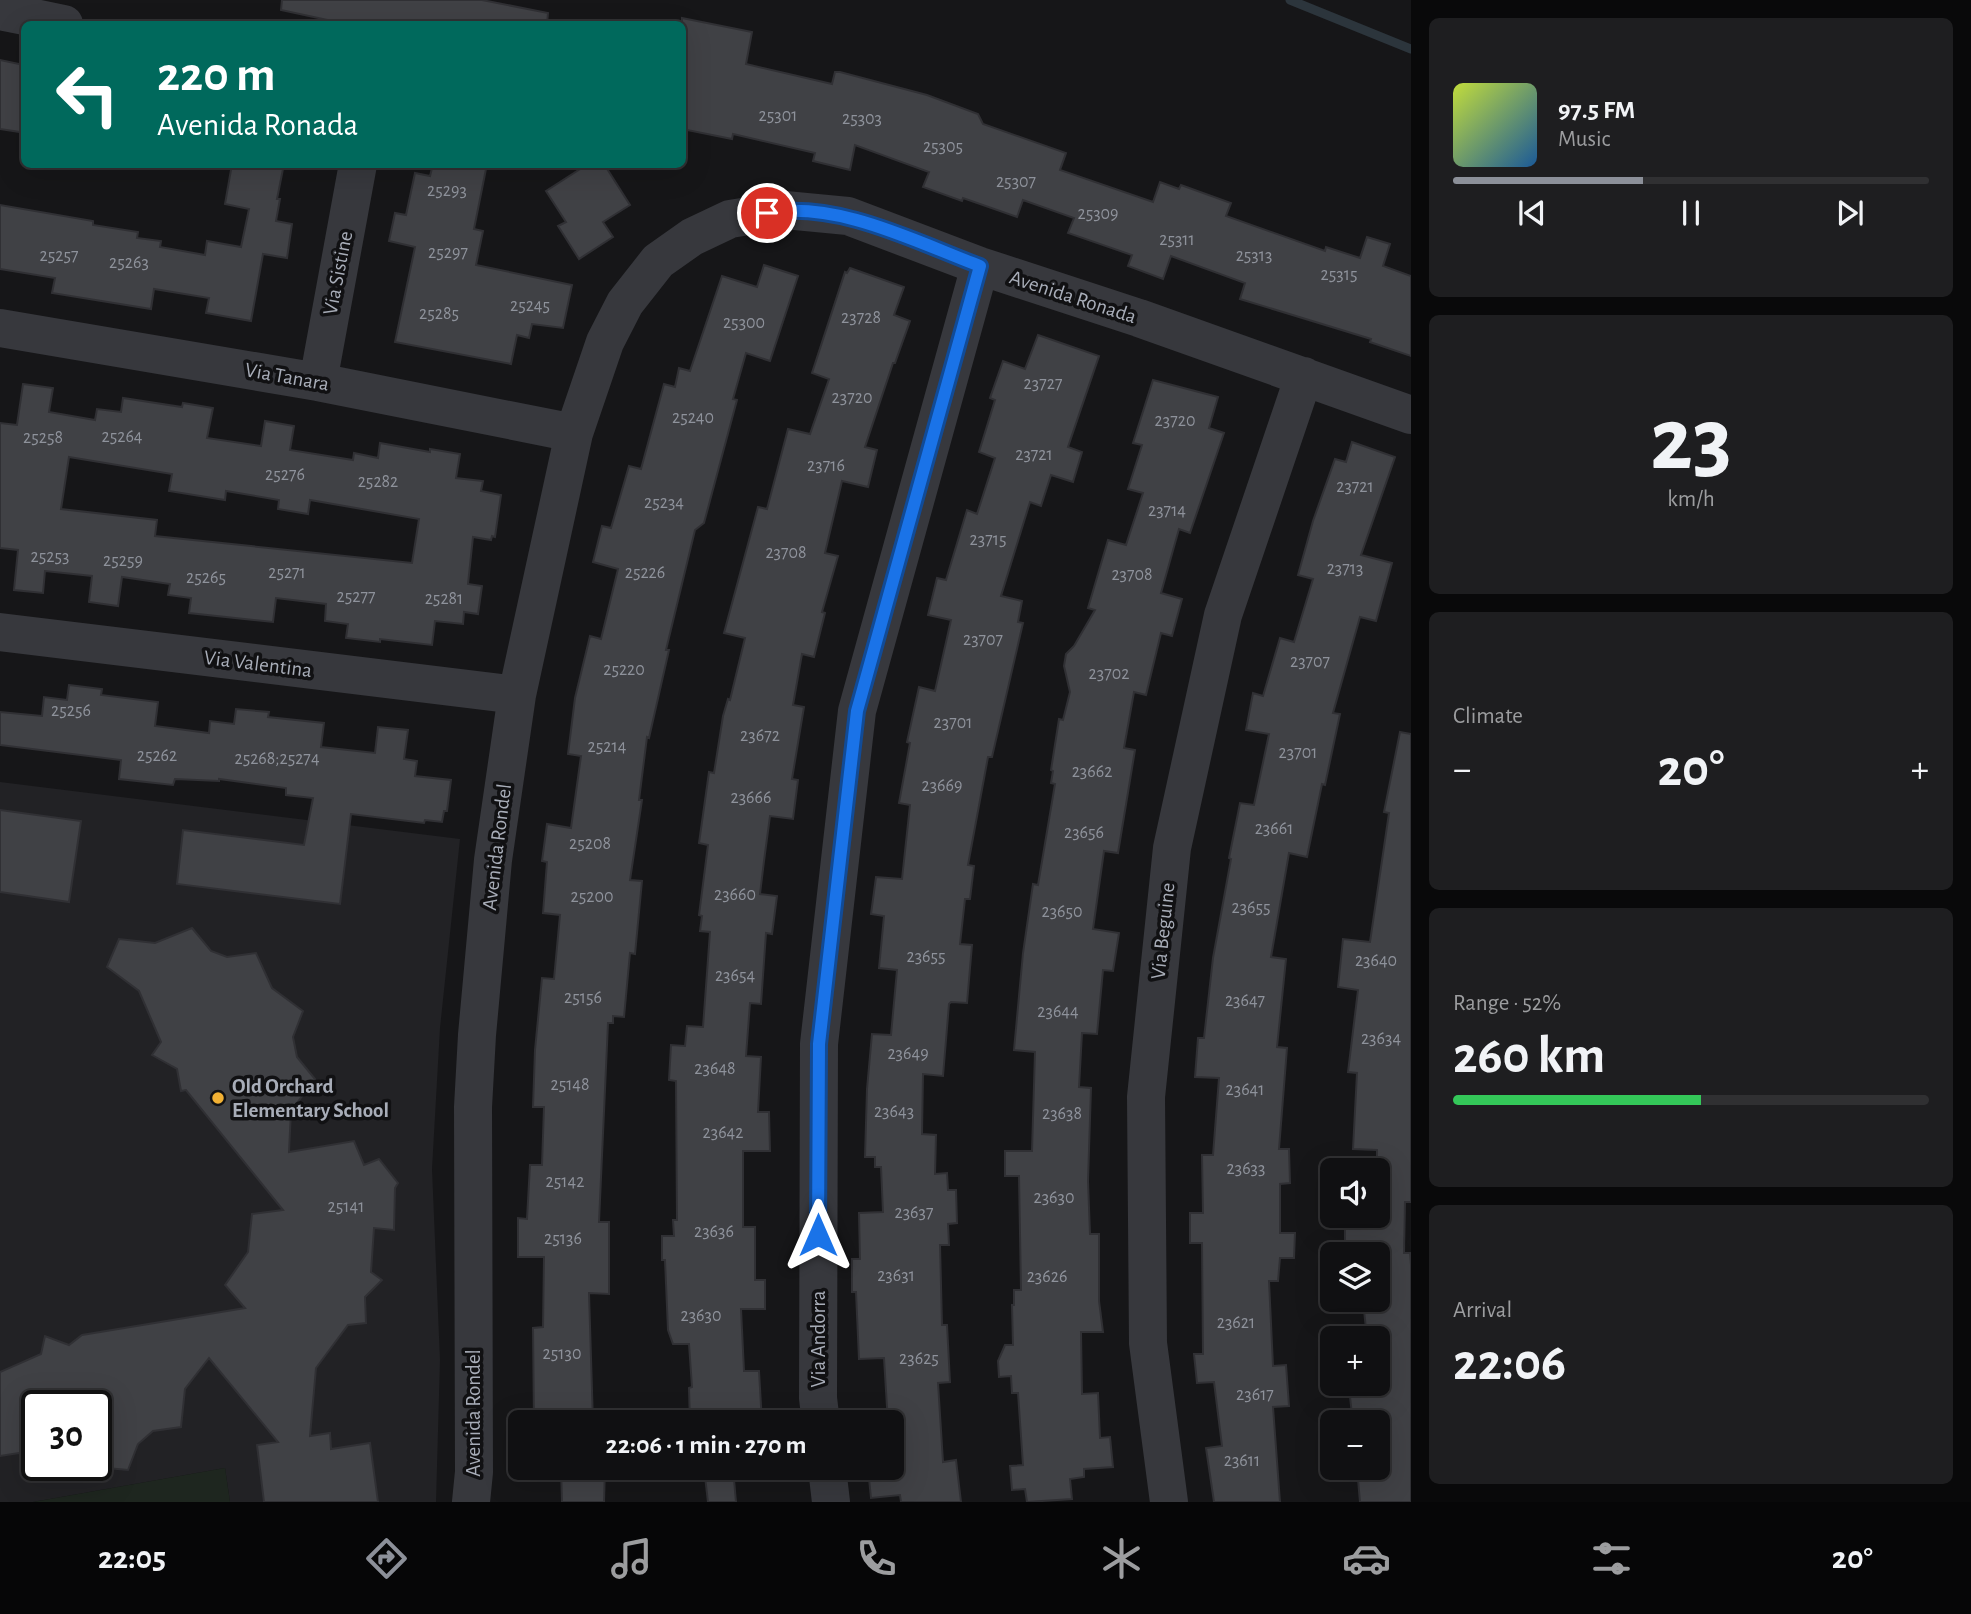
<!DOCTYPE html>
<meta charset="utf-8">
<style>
:root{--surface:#101012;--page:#1e1e20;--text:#f1f3f6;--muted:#9c9d9f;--line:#303032;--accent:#8c9099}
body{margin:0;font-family:"Alegreya Sans",sans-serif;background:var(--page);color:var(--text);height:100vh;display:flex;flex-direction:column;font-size:26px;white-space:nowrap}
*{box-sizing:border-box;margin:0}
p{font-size:23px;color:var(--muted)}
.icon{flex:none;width:38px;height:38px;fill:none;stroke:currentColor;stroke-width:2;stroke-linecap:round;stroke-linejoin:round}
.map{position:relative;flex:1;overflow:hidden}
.panel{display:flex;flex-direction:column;gap:18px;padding:18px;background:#09090a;width:560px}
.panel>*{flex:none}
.hud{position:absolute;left:21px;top:21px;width:665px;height:147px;border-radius:10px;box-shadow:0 7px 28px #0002,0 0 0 2px var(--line);background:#00695c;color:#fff;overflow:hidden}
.buttons{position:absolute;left:1320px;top:1158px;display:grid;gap:14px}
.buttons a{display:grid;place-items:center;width:70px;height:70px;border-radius:10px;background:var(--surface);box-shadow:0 7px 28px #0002,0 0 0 2px var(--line);font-size:35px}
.speed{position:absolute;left:21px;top:1390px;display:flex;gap:14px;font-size:35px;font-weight:700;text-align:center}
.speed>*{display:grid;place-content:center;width:91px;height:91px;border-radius:50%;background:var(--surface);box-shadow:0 7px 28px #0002,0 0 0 2px var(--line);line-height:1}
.speed .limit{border:4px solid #111;border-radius:10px;background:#fff;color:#111}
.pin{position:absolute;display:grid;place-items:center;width:60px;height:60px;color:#fff;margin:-30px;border:4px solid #fff;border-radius:50%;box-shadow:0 2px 7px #0007}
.me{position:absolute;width:77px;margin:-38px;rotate:0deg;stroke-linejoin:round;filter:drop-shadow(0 0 5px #0008)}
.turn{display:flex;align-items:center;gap:24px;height:147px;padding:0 21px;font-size:32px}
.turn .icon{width:91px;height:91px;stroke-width:2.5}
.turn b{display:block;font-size:49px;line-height:60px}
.big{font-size:52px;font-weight:700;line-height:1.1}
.panel .card{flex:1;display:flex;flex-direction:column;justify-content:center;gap:10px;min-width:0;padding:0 24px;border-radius:10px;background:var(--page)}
.panel .dial{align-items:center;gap:0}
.dial b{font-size:91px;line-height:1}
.song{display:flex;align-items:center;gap:21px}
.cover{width:84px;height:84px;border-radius:10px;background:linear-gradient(135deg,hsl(70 70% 55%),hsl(210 70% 35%))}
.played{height:7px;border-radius:4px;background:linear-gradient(90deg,var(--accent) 40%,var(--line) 40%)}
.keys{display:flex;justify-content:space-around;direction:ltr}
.heat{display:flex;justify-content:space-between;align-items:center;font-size:38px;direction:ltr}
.charge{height:10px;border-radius:5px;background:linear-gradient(90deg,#34c759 52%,var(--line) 0)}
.trip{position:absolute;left:508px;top:1410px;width:396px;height:70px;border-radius:10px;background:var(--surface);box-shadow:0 7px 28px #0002,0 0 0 2px var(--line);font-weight:700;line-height:70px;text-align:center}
.tab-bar{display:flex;height:112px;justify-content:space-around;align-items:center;background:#060607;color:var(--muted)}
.tab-bar .icon{width:49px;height:49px}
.tab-bar .on{color:var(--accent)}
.tab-bar b{font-size:32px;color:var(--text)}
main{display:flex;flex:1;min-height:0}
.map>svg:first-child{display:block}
</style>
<main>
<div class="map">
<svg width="1411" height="1502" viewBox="0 0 1411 1502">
<rect width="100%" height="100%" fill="#161618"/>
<path fill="#222225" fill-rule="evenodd" d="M0 782 460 839 440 1028 432 1169 440 1360 436 1502H230L225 1468 33 1502H0ZM37 1405H96V1465H37Z"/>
<path fill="#1e261f" d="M225 1468 230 1502H33Z"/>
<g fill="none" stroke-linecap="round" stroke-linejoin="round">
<path stroke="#2c353c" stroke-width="9" d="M1290 0 1411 49"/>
</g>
<path fill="#404145" stroke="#303034" stroke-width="2" fill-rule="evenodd" d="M282 0H482L548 13 547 24H346L281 10Z
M682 18 752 32 746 64 832 84 835 72H840L927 95 978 114 983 124 1066 153 1060 170 1153 202 1160 182 1179 189 1181 185 1231 203 1226 216 1325 251 1326 247 1360 258 1367 237 1390 244 1383 266 1411 276V356L1370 342 1371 339 1240 299 1245 283 1171 256 1163 279 1128 266 1132 255 1068 233 1074 218 1023 200 1017 217 963 198 962 201 923 187 929 172 855 145 850 170 813 161 815 153 733 134 732 139 682 129Z
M0 60 24 65V109L20 132 0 129Z
M232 164H284L277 199H280L276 221 292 224 287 258 263 254 251 321 206 313 209 298 154 289 151 309 52 293 55 278 0 269V205L93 221V225L138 232 137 238 161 241 160 247 205 255 207 241 241 247 249 209 225 204Z
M433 164H487L474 229 483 231 476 265 572 285 563 328 532 324 529 338 517 335 511 364 395 342 415 247 389 241 395 213 406 215 415 173 430 176Z
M588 164H604L630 205 603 222 613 237 579 259 558 226 566 222 546 191Z
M764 265 798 276 770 361 746 353 733 399 737 400 704 523 695 530 666 650H669L649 738 647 737 639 800H642L630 880 642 881 635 954 630 953 624 1017 613 1016V1023H608L599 1222H609V1294L589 1293 593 1423H534L533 1328 543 1327 544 1257H518V1218L527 1219 530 1165H542L544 1107H533L535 1050 542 978 554 979 560 915 543 913 547 862 542 861 547 824 571 828 581 756 568 754 575 698 590 636 601 639 618 569 593 562 602 526 611 528 629 466 641 469 664 384 675 387 679 368 690 371 722 276 757 287Z
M850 268 904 287 894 315 910 321 895 363H893L865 447 877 450 868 487 842 481 825 553 838 556 822 612 825 613 814 657 802 654 793 705 804 707 792 779 798 780 793 819 770 816 764 861 760 894 777 896 772 934 766 933 761 1004 750 1003 746 1056 761 1057 758 1112H769L770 1151H743V1227H755V1280H765V1309H741L744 1371H759L762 1423H690L689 1388 692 1387 689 1344H673L668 1330 665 1260H662V1236H674L673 1220H677L676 1081 669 1080 671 1045 685 1046 687 1026 703 1027 710 932 700 931 702 916 699 915 708 845 699 843 709 772 714 773 723 716 728 699 730 700 745 638 724 633 758 507 767 509 788 429 810 434 829 379 812 373 845 272 847 273Z
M1038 335 1099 356 1068 447 1082 452 1073 482 1051 475 1041 506 1030 502 1001 596 1022 601 1018 622 1023 623 992 757H988L968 865 974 866 970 899H965L960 944 972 945 967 1003 951 1002 949 1004 943 1076 923 1074 922 1134 936 1135 935 1174 947 1173 948 1190H956L957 1223 948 1224 949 1245H940L942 1325H947L950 1382 938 1383 943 1462 956 1460 961 1502H901L900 1495 871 1498 868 1469 891 1468V1423H888L884 1358 859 1359 856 1292H852V1259H860L859 1213 883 1212 881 1167H875V1157H865L867 1089 872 1034 891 1035 897 970 879 968 884 916 871 914 876 877 902 879 910 805 899 803 910 743 907 742 919 687 935 691 951 620 928 615 937 578 946 580 967 510 977 514 995 458 979 452 995 400 990 398 1003 361 1025 369Z
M1153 380 1218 397 1209 428 1224 433 1190 533 1179 529 1161 593 1182 599 1172 636 1161 633 1146 695 1134 692 1124 748 1135 750 1118 853 1104 851 1093 929 1119 933 1113 971 1103 970 1097 1034 1082 1033 1079 1087 1091 1088 1088 1181 1090 1234H1099V1301L1103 1332H1081L1082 1394 1098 1393 1100 1438 1110 1437 1113 1467 1084 1469V1477L1070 1479 1072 1499 1027 1502 1025 1489 1012 1490 1010 1466 1023 1465 1018 1393H1012L1011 1376 999 1377 998 1361 1005 1345H1013L1012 1305H1014V1290H1021L1019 1176H1005V1151H1032L1035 1052 1014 1050 1023 953 1033 884 1038 885 1055 784 1051 783 1053 771 1051 770 1059 719 1063 720 1070 692 1064 666 1066 654 1074 646 1095 610 1088 608 1108 540 1126 545 1143 493 1128 489 1142 445 1133 443Z
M23 384 53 388 49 412 95 420 97 409 121 412 123 398 182 407 183 403 213 408 207 438 261 446 265 421 294 426 290 450 353 460 354 453 378 458 380 443 430 452V449L460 454 456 478 483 481 481 491 501 495 495 537 492 536 491 540 473 537 468 584 482 586 478 614 464 612 463 624 435 621 432 645 380 639V642L346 638 348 624 325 621 326 604 276 598 273 622 189 613 191 598 168 595 170 584 122 577 118 606 89 602 92 576 45 571 43 593 14 590 18 550 0 548V423L17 425ZM69 457 172 474 169 491 225 500 226 491 279 500 278 509 308 514 310 500 419 519 412 563 155 536 157 520 61 509Z
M1352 442 1395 457 1361 555 1392 563 1376 621 1360 617 1333 713 1340 714 1325 785 1322 784 1307 857 1289 853 1271 957 1286 959 1277 1047 1287 1048 1279 1149H1289L1290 1183 1280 1184V1233H1295L1294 1258H1280L1278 1281H1269L1273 1366 1286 1365 1289 1406 1273 1407 1280 1502H1214L1206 1448 1222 1446 1214 1382 1197 1383 1194 1354H1203L1202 1243H1190V1213H1203L1202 1155H1213L1219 1078 1195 1077 1198 1038H1204L1213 958 1231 859 1229 858 1240 803 1254 805 1269 734 1246 730 1253 693 1263 696 1280 638 1294 642 1313 579 1298 575 1313 521 1335 459 1346 462Z
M69 685 102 689 101 695 158 702 155 726 209 733 210 721 234 724 236 709 269 712 268 717 324 723 321 747 375 753 378 727 408 730 404 759 417 761 415 776 451 780 447 811H444L442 822 425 820 424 823 351 814 340 904 177 884 183 830 304 845 313 798 286 795V788L219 779V781L175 779 173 785 119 779 121 760 0 745V712L42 716 44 697 67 700Z
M1400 732 1411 734V1202H1405L1404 1253H1410L1411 1265V1502H1360L1357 1468H1377V1423H1353L1350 1397 1353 1396 1351 1384H1377V1339H1367L1363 1300H1377V1255H1345V1216H1377V1150L1353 1149 1357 1073 1348 1072 1358 990 1338 987 1343 939 1370 942 1389 813 1384 812Z
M0 810 81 821 69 902 0 892Z
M192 928 211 951 227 957 256 953 272 988 303 1011 293 1037 297 1057 315 1079 291 1111 289 1152 354 1141 364 1165 379 1159 398 1183 395 1188 394 1230 374 1228 371 1272 382 1280 365 1297 366 1323 348 1325 316 1368 310 1436 330 1433 331 1449 370 1443 378 1502H264L257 1445 278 1442 209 1358 185 1389 181 1427 153 1431 138 1444 128 1470 96 1467V1405H37V1461L19 1453 0 1456V1372L41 1354 45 1336 69 1345 82 1335 245 1308 225 1285 248 1252 252 1214 283 1210 186 1090 181 1091 177 1069 152 1055 161 1042 139 991 107 967 119 939 155 943Z
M561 1468H605L604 1502H562Z
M704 1468H733L736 1502H708Z"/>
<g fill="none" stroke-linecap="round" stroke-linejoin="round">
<path stroke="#37383d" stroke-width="38" d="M0 11 64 24
M0 328 318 382 574 433
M318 382 358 164
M0 632 517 695
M821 1423 818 1398 819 1044 857 711 980 266
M827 1468 831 1502
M471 1502 474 1472 473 1107 477 1035 493 860 517 695 574 433 605 342 625 303 658 261 692 237 730 219 785 210 848 216 980 266 1139 318 1411 415
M1169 1502 1148 1343 1146 1097 1172 848 1223 615 1304 376"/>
</g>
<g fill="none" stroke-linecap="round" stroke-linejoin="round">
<defs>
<path id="route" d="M767 213C838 201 914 241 980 266L857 711 819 1044 818 1235"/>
</defs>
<use href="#route" stroke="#114b97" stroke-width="18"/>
<use href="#route" stroke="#1a73e8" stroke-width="12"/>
</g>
<circle fill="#f2b134" stroke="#111113" stroke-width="2.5" cx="218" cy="1098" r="7"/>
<g text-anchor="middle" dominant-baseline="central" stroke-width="7" stroke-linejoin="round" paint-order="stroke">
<g font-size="18" fill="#8e929b">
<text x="778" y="116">25301</text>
<text x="862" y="119">25303</text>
<text x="943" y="147">25305</text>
<text x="1016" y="182">25307</text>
<text x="447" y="191">25293</text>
<text x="1098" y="214">25309</text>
<text x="1177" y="240">25311</text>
<text x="448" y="253">25297</text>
<text x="59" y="256">25257</text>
<text x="1254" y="256">25313</text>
<text x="129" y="263">25263</text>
<text x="1339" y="275">25315</text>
<text x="530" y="306">25245</text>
<text x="439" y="314">25285</text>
<text x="861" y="318">23728</text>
<text x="744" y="323">25300</text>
<text x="1043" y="384">23727</text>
<text x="852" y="398">23720</text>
<text x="693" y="418">25240</text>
<text x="1175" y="421">23720</text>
<text x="122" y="437">25264</text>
<text x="43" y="438">25258</text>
<text x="1034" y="455">23721</text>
<text x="826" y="466">23716</text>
<text x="285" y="475">25276</text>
<text x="378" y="482">25282</text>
<text x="1355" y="487">23721</text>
<text x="664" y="503">25234</text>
<text x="1167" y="511">23714</text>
<text x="988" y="540">23715</text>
<text x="786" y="553">23708</text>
<text x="50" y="557">25253</text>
<text x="123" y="561">25259</text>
<text x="1345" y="569">23713</text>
<text x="287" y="573">25271</text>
<text x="645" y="573">25226</text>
<text x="1132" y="575">23708</text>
<text x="206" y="578">25265</text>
<text x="356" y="597">25277</text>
<text x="444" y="599">25281</text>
<text x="983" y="640">23707</text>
<text x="1310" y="662">23707</text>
<text x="624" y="670">25220</text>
<text x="1109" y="674">23702</text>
<text x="71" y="711">25256</text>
<text x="953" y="723">23701</text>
<text x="760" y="736">23672</text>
<text x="607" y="747">25214</text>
<text x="1298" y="753">23701</text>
<text x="157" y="756">25262</text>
<text x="277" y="759">25268;25274</text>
<text x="1092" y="772">23662</text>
<text x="942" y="786">23669</text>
<text x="751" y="798">23666</text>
<text x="1274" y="829">23661</text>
<text x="1084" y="833">23656</text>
<text x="590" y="844">25208</text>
<text x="735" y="895">23660</text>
<text x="592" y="897">25200</text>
<text x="1251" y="908">23655</text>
<text x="1062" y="912">23650</text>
<text x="926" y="957">23655</text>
<text x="1376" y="961">23640</text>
<text x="735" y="976">23654</text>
<text x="583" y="998">25156</text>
<text x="1245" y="1001">23647</text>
<text x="1058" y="1012">23644</text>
<text x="1381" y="1039">23634</text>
<text x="908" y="1054">23649</text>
<text x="715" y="1069">23648</text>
<text x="570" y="1085">25148</text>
<text x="1245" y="1090">23641</text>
<text x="894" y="1112">23643</text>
<text x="1062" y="1114">23638</text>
<text x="723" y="1133">23642</text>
<text x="1246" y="1169">23633</text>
<text x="565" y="1182">25142</text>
<text x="1054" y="1198">23630</text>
<text x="346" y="1207">25141</text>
<text x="914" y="1213">23637</text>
<text x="714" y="1232">23636</text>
<text x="563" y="1239">25136</text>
<text x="896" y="1276">23631</text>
<text x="1047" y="1277">23626</text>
<text x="701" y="1316">23630</text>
<text x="1236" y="1323">23621</text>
<text x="562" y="1354">25130</text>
<text x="919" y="1359">23625</text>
<text x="1255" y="1395">23617</text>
<text x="1242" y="1461">23611</text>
</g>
<g font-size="21" fill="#a8adb8" stroke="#111113">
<text transform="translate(338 273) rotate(-79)">Via Sistine</text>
<text transform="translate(1073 297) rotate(18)">Avenida Ronada</text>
<text transform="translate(287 377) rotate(10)">Via Tanara</text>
<text transform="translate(258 664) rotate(7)">Via Valentina</text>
<text transform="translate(497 847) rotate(-83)">Avenida Rondel</text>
<text transform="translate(1163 931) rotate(-84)">Via Beguine</text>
<text transform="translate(818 1339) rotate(-90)">Via Andorra</text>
<text transform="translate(473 1413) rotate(-90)">Avenida Rondel</text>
</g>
<g font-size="21" font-weight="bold" fill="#a8adb8" stroke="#111113" text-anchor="start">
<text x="232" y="1086">Old Orchard<tspan x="232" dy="24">Elementary School</tspan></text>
</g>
</g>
</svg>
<div class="buttons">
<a><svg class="icon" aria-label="sound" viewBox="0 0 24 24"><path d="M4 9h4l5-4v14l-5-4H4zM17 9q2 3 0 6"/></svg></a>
<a><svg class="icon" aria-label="layers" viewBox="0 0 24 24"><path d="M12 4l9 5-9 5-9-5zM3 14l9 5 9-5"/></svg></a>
<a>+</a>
<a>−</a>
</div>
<div class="speed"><div class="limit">30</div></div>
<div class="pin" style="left:767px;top:213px;background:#d93025"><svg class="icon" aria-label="arrive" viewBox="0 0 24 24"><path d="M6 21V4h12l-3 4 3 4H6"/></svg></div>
<svg class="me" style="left:818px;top:1235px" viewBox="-20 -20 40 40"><path d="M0-17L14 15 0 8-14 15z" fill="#1a73e8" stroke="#fff" stroke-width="4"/></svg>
<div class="trip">22:06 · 1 min · 270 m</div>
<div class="hud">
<div class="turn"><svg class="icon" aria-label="left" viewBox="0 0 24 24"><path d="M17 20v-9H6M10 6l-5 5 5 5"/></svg><div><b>220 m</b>Avenida Ronada</div></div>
</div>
</div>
<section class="panel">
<div class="card">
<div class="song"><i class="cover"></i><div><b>97.5 FM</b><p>Music</p></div></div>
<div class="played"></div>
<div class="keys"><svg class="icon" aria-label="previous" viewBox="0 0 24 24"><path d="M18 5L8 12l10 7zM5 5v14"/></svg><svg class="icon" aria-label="pause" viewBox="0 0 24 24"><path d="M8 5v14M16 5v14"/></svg><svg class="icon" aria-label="next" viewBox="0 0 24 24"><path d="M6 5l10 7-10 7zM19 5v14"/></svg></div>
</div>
<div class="card dial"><b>23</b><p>km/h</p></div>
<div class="card"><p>Climate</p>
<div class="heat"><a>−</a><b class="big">20°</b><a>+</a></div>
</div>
<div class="card"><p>Range · 52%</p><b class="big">260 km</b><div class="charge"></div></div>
<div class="card"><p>Arrival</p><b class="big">22:06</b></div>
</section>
</main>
<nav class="tab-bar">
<b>22:05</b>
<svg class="icon on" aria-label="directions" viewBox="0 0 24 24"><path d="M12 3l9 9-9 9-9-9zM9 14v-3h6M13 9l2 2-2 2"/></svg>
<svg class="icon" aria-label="music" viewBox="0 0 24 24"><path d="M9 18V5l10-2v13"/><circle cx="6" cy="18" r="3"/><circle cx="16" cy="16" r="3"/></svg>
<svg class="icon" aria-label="phone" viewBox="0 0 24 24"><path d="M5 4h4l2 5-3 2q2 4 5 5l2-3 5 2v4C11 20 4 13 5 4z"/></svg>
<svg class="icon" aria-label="climate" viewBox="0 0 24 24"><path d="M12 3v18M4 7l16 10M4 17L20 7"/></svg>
<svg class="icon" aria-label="car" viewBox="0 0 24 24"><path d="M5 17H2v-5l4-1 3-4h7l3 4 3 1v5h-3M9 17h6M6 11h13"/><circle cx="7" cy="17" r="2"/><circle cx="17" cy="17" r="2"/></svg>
<svg class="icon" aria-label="filters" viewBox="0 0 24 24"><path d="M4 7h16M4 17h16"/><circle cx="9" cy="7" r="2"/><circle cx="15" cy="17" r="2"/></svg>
<b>20°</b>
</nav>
